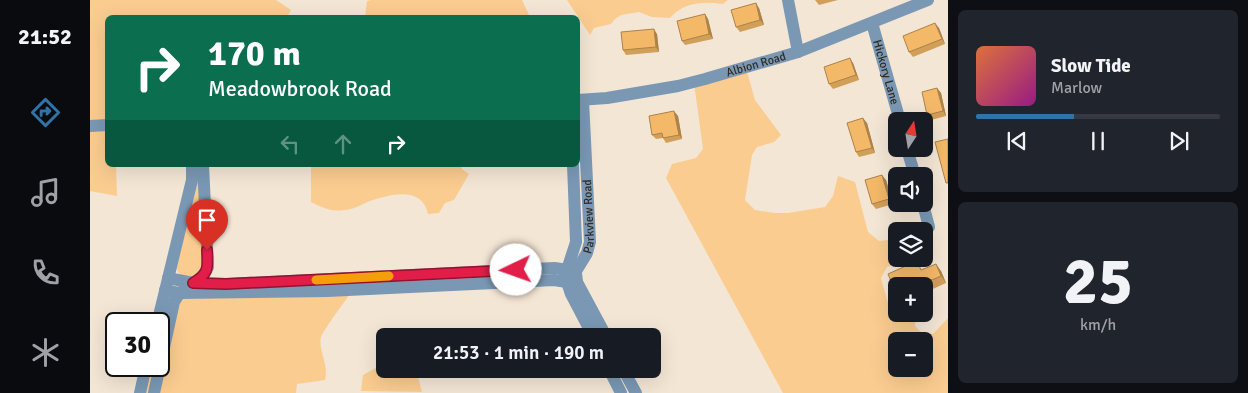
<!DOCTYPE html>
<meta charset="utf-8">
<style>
:root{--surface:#171b24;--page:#20242c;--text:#f1f3f6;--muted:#9ea1a6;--line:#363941;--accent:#3073a9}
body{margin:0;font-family:Signika,sans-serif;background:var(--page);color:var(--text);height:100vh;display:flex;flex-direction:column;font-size:19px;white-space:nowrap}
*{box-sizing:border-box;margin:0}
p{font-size:16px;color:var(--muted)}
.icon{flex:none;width:28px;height:28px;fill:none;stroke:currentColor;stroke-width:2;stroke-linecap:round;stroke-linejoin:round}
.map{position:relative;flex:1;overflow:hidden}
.sheet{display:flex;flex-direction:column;gap:10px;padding:10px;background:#0d0f14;width:300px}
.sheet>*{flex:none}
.banner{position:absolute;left:15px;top:15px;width:475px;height:152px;border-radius:8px;box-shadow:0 5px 20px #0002;background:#0b6e4f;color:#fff;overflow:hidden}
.needle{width:32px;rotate:12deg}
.controls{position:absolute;left:798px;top:112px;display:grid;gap:10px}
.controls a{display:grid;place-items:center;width:45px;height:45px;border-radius:8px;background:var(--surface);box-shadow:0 5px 20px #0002;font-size:25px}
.speed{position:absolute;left:15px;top:312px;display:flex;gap:10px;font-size:25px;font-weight:700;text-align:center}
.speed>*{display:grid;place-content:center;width:65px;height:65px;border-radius:50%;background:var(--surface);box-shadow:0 5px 20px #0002;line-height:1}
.speed .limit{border:2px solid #111;border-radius:8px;background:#fff;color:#111}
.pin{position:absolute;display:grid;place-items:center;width:42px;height:42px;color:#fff;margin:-51px -21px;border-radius:50% 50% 50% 0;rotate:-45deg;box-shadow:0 0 5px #0007}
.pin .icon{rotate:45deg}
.me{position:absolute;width:55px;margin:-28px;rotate:267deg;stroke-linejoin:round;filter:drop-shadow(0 0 4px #0008)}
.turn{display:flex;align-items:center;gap:18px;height:105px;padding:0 20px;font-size:22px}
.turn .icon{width:65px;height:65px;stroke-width:2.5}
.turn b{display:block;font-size:35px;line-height:42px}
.lanes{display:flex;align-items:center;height:48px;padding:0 20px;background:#0003;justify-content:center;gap:25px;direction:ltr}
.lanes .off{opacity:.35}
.sheet .card{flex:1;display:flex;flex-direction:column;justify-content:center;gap:8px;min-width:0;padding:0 18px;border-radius:8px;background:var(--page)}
.sheet .dial{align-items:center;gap:0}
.dial b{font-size:65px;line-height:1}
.song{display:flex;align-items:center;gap:15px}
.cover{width:60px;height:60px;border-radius:8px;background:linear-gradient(135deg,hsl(20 70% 55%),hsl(310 70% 35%))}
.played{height:5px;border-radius:2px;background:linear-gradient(90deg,var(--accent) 40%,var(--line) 40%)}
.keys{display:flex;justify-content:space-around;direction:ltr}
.trip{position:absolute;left:286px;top:328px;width:285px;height:50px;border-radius:8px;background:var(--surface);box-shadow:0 5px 20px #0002;font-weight:600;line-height:50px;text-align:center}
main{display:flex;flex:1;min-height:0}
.tab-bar{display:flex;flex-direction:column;width:90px;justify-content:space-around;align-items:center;background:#090b0e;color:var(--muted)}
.tab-bar .icon{width:35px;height:35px}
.tab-bar .selected{color:var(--accent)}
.tab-bar b{font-size:22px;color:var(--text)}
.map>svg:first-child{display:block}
</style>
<main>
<nav class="tab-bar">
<b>21:52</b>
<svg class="icon selected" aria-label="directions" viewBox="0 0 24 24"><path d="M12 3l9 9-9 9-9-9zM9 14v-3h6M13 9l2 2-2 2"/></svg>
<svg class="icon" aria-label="music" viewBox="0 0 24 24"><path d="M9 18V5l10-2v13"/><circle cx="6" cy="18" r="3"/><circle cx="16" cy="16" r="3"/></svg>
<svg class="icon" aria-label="phone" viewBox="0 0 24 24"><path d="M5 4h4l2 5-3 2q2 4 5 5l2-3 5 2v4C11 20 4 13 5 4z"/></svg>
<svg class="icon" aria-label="climate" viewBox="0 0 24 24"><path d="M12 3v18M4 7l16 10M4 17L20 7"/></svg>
</nav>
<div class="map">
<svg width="858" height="393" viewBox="0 0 858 393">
<rect width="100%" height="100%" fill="#f4e6d5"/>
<path fill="#facc90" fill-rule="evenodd" d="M0 0H186L201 10 199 14 193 18H18V165H26L27 196 0 191Z
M281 0H432L440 17H275L277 1Z
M477 0H638L633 4C613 1 594 2 580 18L562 17 549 12 531 15 525 19 521 24 504 28 500 35Z
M656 68 665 100 691 135 684 142 667 147 662 155 655 200 665 210 684 213H698L735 207 743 196 748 176 765 182 778 232 789 241 806 239V259H822L797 267 791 278 801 314 814 320 826 317 825 326 831 332 843 334 858 318V393H693L576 178 582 164 606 158 613 149 604 83ZM806 341H834V369H806Z
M113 165 118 267 110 279C97 278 89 279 85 265L102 180Z
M221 165H371L372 169 379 174 364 200 355 203 349 213 338 214C332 186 301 194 280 201 272 204 263 210 254 210 241 212 233 208 221 202Z
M78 286 263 290C257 298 233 331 231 337 228 351 239 364 235 380L207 384 206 393H54L61 366H69V326Z
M295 363V369H326L332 392 271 391 273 375Z"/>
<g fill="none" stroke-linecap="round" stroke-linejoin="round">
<g stroke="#7a98b4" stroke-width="12">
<path d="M698 0 708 52"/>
<path id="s1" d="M782 23 810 121"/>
<path id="s2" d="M488 100 517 98 588 86 615 79 708 52 838 0"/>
<path d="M0 126 18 125"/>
<path d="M817 149 825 176"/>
<path d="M483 165 486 242 475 276 481 294 503 336"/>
<path d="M833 204 839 227"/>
<path id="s3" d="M486 271 497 253 500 242 493 100"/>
<path d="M486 273 487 282 516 336"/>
<path d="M78 278 103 283 136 284 464 268 486 271"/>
<path d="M75 290 89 293 237 291 464 280 477 282H487"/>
<path d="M67 324 102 180V165"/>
<path d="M519 369 531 393"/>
<path d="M533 369 546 393"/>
<path d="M50 393 56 366"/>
<path d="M64 393 84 302C94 283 110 285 118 267L113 165"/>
</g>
</g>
<path fill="#d29f59" d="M725 0H748L729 5Z
M669 8 674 25 650 32 646 27Z
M615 14 618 19 623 39 595 45 592 41Z
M849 28 855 44 823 57 819 52Z
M567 34 569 52 536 55 533 50Z
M763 63 769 80 743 89 739 84Z
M847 88 851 93 856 116 841 120 837 115Z
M588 116 592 139 576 143 573 138 566 139 562 135Z
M777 123 785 153 769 157 766 152Z
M796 180 803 204 786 209 782 204Z
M832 270 851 271 856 283 834 293V286H806Z"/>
<path fill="#ab8249" d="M666 3 669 8 674 25 670 20Z
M615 14 618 19 623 39 619 34Z
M845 23 849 28 855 44 852 39Z
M564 29 567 34 569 52 566 47Z
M760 58 763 63 769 80 766 75Z
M847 88 851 93 856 116 853 111Z
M584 111 588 116 592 139 589 135Z
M773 118 777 123 785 153 782 148Z
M792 175 796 180 803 204 799 199Z
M846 264 851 271 856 283 851 276Z"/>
<path fill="#f4b968" stroke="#ab8249" d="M666 3 670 20 646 27 641 10Z
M615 14 619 34 592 41 587 21Z
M845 23 852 39 819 52 813 36Z
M564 29 566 47 533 50 531 32Z
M760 58 766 75 739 84 734 67Z
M847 88 853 111 837 115 832 92Z
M584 111 589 135 573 138 572 133 562 135 559 116Z
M773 118 782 148 766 152 757 123Z
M858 139V183H856L845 142Z
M792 175 799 199 782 204 775 180Z
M827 261 831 270 846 264 851 276 828 286H806V293L798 274Z"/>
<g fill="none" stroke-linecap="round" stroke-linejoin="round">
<defs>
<path id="route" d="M117 250C118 268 119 274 103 283L136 284 426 270"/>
</defs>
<use href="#route" stroke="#92132f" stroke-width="12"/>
<use href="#route" stroke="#e11d48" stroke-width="9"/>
<path stroke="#f59e0b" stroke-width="9" d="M226 280 299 276"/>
</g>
<g text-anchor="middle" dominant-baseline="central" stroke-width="4" stroke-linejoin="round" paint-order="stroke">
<g font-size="12" fill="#302b24" stroke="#f4e6d5">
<text stroke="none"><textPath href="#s2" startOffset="182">Albion Road</textPath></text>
<text stroke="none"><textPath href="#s1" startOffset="51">Hickory Lane</textPath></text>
<text stroke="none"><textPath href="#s3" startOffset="58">Parkview Road</textPath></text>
</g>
</g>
</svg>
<div class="controls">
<a><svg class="needle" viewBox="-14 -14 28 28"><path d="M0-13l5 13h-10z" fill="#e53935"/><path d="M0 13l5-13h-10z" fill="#9ea1a6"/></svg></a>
<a><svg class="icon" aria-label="sound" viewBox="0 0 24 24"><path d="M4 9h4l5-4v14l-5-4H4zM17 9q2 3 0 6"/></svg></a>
<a><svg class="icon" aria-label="layers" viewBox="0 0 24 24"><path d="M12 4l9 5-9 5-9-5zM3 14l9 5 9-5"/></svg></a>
<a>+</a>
<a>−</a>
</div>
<div class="speed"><div class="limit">30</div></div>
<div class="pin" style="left:117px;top:250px;background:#d93025"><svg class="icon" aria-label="arrive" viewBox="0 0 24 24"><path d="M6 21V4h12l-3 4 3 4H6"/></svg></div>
<svg class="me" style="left:426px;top:270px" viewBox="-20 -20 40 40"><circle r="19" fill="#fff"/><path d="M0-13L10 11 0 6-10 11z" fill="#e11d48"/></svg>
<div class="trip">21:53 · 1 min · 190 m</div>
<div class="banner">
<div class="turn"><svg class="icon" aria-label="right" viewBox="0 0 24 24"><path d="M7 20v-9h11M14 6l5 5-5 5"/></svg><div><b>170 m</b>Meadowbrook Road</div></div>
<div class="lanes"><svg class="icon off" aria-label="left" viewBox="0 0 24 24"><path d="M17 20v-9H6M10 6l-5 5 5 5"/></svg><svg class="icon off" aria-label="ahead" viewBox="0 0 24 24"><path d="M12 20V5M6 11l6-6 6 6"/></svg><svg class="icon" aria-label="right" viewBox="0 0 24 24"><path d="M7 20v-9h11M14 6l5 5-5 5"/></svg></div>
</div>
</div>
<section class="sheet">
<div class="card">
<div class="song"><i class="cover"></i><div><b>Slow Tide</b><p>Marlow</p></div></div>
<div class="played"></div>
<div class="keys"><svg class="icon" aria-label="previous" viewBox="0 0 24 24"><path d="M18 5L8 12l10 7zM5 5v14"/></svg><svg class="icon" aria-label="pause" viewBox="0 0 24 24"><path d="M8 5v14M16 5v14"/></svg><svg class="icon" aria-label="next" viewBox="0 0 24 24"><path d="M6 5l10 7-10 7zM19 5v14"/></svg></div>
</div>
<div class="card dial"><b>25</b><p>km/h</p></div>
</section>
</main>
